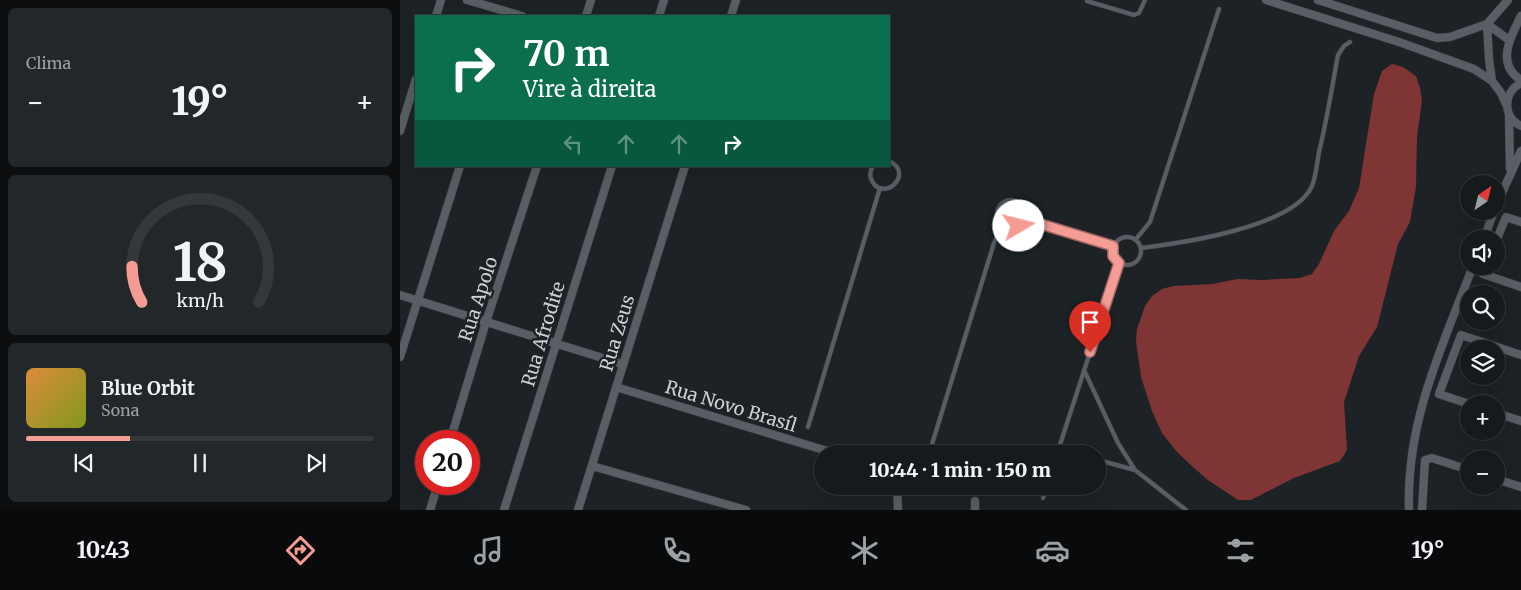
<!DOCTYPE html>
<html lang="pt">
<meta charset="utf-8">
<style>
:root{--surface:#151a1c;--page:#222729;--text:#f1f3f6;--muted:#9da1a3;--line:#34383b;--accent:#f59c95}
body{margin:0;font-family:Merriweather,serif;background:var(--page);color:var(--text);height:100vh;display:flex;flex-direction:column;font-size:19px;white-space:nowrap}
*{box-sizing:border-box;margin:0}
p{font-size:16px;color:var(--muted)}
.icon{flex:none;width:28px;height:28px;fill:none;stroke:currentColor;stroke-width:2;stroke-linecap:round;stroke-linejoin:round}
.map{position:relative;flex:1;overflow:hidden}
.drawer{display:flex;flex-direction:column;gap:8px;padding:8px;background:#0c0e0f;width:400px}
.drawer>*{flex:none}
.hud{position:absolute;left:15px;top:15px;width:475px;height:152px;border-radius:0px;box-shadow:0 5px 20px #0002,0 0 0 1px var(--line);background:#0b6e4f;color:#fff;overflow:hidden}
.needle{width:32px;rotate:35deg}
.fabs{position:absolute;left:1060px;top:175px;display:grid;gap:10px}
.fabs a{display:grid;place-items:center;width:45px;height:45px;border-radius:50%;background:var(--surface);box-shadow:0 5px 20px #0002,0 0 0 1px var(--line);font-size:25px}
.speed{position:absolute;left:15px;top:430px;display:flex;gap:10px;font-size:25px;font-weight:700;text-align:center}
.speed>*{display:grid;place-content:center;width:65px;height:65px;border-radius:50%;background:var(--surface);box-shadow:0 5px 20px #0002,0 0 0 1px var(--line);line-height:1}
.speed .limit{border:8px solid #d22;background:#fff;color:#111}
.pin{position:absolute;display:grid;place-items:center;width:42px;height:42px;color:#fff;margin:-51px -21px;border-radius:50% 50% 50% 0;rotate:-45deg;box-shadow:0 0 5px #0007}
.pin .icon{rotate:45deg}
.me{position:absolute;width:55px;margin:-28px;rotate:82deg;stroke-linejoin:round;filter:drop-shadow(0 0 4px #0008)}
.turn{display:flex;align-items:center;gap:18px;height:105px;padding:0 25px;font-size:22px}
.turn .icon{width:65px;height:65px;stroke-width:2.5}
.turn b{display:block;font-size:35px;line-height:42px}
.lanes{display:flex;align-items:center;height:48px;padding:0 25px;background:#0003;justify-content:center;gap:25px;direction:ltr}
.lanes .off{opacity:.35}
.big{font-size:38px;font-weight:800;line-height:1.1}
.drawer .widget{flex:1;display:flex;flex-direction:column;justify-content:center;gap:8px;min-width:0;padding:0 18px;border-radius:8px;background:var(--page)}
.drawer .dial{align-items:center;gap:0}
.dial svg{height:130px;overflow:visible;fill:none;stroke:var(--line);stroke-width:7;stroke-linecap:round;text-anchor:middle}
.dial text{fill:var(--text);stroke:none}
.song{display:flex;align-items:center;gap:15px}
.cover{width:60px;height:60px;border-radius:8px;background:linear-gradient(135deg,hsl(30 70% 55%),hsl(70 70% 35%))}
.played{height:5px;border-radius:2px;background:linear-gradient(90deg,var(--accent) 30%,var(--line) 30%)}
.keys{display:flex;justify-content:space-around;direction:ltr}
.heat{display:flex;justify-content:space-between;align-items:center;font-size:28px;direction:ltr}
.trip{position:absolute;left:414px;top:445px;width:292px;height:50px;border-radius:25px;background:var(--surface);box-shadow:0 5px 20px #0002,0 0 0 1px var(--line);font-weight:800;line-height:50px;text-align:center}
.tabs{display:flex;height:80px;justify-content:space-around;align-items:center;background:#080a0b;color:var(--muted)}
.tabs .icon{width:35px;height:35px}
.tabs .selected{color:var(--accent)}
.tabs b{font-size:22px;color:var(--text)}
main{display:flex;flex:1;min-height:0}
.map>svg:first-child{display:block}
</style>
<main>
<section class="drawer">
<div class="widget"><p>Clima</p>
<div class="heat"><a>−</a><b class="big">19°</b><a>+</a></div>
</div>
<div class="widget dial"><svg viewBox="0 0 100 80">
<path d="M14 69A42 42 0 1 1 86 69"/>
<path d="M14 69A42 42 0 0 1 8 47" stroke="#f59c95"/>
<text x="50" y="56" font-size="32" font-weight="700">18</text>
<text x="50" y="72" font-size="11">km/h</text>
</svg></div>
<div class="widget">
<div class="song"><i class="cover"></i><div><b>Blue Orbit</b><p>Sona</p></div></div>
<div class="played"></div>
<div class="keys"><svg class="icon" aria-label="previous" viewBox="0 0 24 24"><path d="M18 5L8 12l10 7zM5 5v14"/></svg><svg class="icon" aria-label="pause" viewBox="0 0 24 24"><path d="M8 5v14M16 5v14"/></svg><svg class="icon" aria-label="next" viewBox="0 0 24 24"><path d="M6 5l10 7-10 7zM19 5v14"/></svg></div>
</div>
</section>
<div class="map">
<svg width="1121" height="510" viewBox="0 0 1121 510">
<rect width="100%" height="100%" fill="#1c2226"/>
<path fill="#7f3533" d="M992 64 1003 67 1016 76 1020 88 1022 100 1017 137 1016 187 1010 222 998 244 977 327 959 356 944 402 947 450 940 461 894 478 851 500H838L808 480 794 468 777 452 762 433 752 411 741 377 736 341 737 329 745 306 752 296 762 289 773 286 812 284 838 279 862 280 900 278 912 274 919 264 934 231 949 211 959 188 974 94 982 71Z"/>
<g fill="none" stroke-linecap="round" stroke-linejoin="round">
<defs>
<path id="lane" d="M687 1 734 15 739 13 745 0
M473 166C470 171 469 176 472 181 484 203 515 173 489 161
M597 214a14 14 0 1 1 28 0a14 14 0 1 1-28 0Z
M624 219 713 246
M713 251a14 14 0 1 1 28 0a14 14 0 1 1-28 0Z
M736 239 750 222 819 9
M741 248C782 243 894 227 912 186 916 176 917 163 919 152 927 120 932 87 938 55L944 46 950 42
M684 370 718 443 735 470 786 510
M408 427 480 188
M658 447 679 454
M529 454 594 243 602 225
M657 454 719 263
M698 460 735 470
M643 498 647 486"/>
<path id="street" d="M67 0 122 16
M866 0 999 42 1074 69 1092 81 1101 93 1106 104
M918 0 1037 38 1050 37 1087 24 1108 0
M36 16 41 0
M186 16 191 0
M259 16 264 0
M331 16 336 0
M1121 16C1111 36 1095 64 1121 80
M1087 24 1089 59 1092 81
M1087 24 1109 40
M1121 83C1103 92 1102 117 1121 126
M1109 115 1110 169
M0 131 16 79
M1096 206 1121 151
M1084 239 1094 211
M1096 241 1106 217 1121 222
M1086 266 1083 274 1121 287
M0 295 222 364
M0 357 60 166
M216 387 437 454
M1069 404 1039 394 1061 335 1121 355
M1096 413 1121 421
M50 441 86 322 137 166
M192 466 346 510
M1096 479 1121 487
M497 486 498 510
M30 510 38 484
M104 510 212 166
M178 510 285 166
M575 510V501
M1009 510C1006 421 1042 347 1073 266
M1022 510 1025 460 1032 458 1069 470"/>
</defs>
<use href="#lane" stroke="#3b3f42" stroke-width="5"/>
<use href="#street" stroke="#3b3f42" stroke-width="9"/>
<use href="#lane" stroke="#585e63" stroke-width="4"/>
<use href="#street" stroke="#585e63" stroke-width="8"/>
</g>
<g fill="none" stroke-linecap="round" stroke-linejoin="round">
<defs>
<path id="route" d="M619 226 624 219 713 246V256L719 263 690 352"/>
</defs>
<use href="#route" stroke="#9f6561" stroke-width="12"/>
<use href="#route" stroke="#f59c95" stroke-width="9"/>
</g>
<g text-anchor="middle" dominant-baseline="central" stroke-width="5" stroke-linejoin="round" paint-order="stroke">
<g font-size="18" fill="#ced2d4" stroke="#1c2226">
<text transform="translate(78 299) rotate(-72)">Rua Apolo</text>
<text transform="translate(217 333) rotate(-73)">Rua Zeus</text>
<text transform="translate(143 334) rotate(-73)">Rua Afrodite</text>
<text transform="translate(331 406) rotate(17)">Rua Novo Brasíl</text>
</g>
</g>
</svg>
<div class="fabs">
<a><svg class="needle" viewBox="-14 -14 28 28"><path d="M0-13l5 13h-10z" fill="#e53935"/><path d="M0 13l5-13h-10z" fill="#9da1a3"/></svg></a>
<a><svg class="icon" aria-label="sound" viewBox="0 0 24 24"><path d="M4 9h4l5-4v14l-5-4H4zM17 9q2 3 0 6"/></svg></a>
<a><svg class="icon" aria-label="search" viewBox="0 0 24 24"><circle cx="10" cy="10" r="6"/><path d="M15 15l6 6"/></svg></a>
<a><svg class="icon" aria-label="layers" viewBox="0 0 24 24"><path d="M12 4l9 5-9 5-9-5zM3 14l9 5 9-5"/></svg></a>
<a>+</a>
<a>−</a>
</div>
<div class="speed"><div class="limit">20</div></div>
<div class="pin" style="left:690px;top:352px;background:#d93025"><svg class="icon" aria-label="arrive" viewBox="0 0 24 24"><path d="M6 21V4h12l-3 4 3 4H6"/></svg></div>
<svg class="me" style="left:619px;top:226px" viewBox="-20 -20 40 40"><circle r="19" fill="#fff"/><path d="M0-13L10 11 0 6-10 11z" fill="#f59c95"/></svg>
<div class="trip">10:44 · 1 min · 150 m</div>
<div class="hud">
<div class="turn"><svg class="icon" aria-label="right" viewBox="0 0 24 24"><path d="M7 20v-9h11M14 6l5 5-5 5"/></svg><div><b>70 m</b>Vire à direita</div></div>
<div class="lanes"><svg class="icon off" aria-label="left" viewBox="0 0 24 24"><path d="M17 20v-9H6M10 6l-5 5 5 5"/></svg><svg class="icon off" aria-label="ahead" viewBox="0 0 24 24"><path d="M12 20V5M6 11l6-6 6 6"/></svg><svg class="icon off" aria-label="ahead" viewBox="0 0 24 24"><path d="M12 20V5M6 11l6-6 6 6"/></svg><svg class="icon" aria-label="right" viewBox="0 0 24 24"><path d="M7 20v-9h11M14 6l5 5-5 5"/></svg></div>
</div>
</div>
</main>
<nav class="tabs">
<b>10:43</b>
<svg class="icon selected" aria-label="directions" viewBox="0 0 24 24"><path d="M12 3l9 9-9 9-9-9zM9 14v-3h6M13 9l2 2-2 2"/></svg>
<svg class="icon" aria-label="music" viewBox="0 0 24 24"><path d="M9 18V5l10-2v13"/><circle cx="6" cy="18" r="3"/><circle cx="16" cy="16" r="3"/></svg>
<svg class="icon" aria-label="phone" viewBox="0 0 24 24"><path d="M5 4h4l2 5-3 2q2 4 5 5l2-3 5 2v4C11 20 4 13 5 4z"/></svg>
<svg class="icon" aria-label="climate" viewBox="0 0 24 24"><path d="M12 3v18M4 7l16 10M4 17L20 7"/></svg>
<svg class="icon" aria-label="car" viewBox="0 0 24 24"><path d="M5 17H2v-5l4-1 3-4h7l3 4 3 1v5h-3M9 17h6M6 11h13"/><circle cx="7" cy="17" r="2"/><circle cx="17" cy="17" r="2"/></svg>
<svg class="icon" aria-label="filters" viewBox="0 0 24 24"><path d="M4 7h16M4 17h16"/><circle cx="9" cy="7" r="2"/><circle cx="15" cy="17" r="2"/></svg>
<b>19°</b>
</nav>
